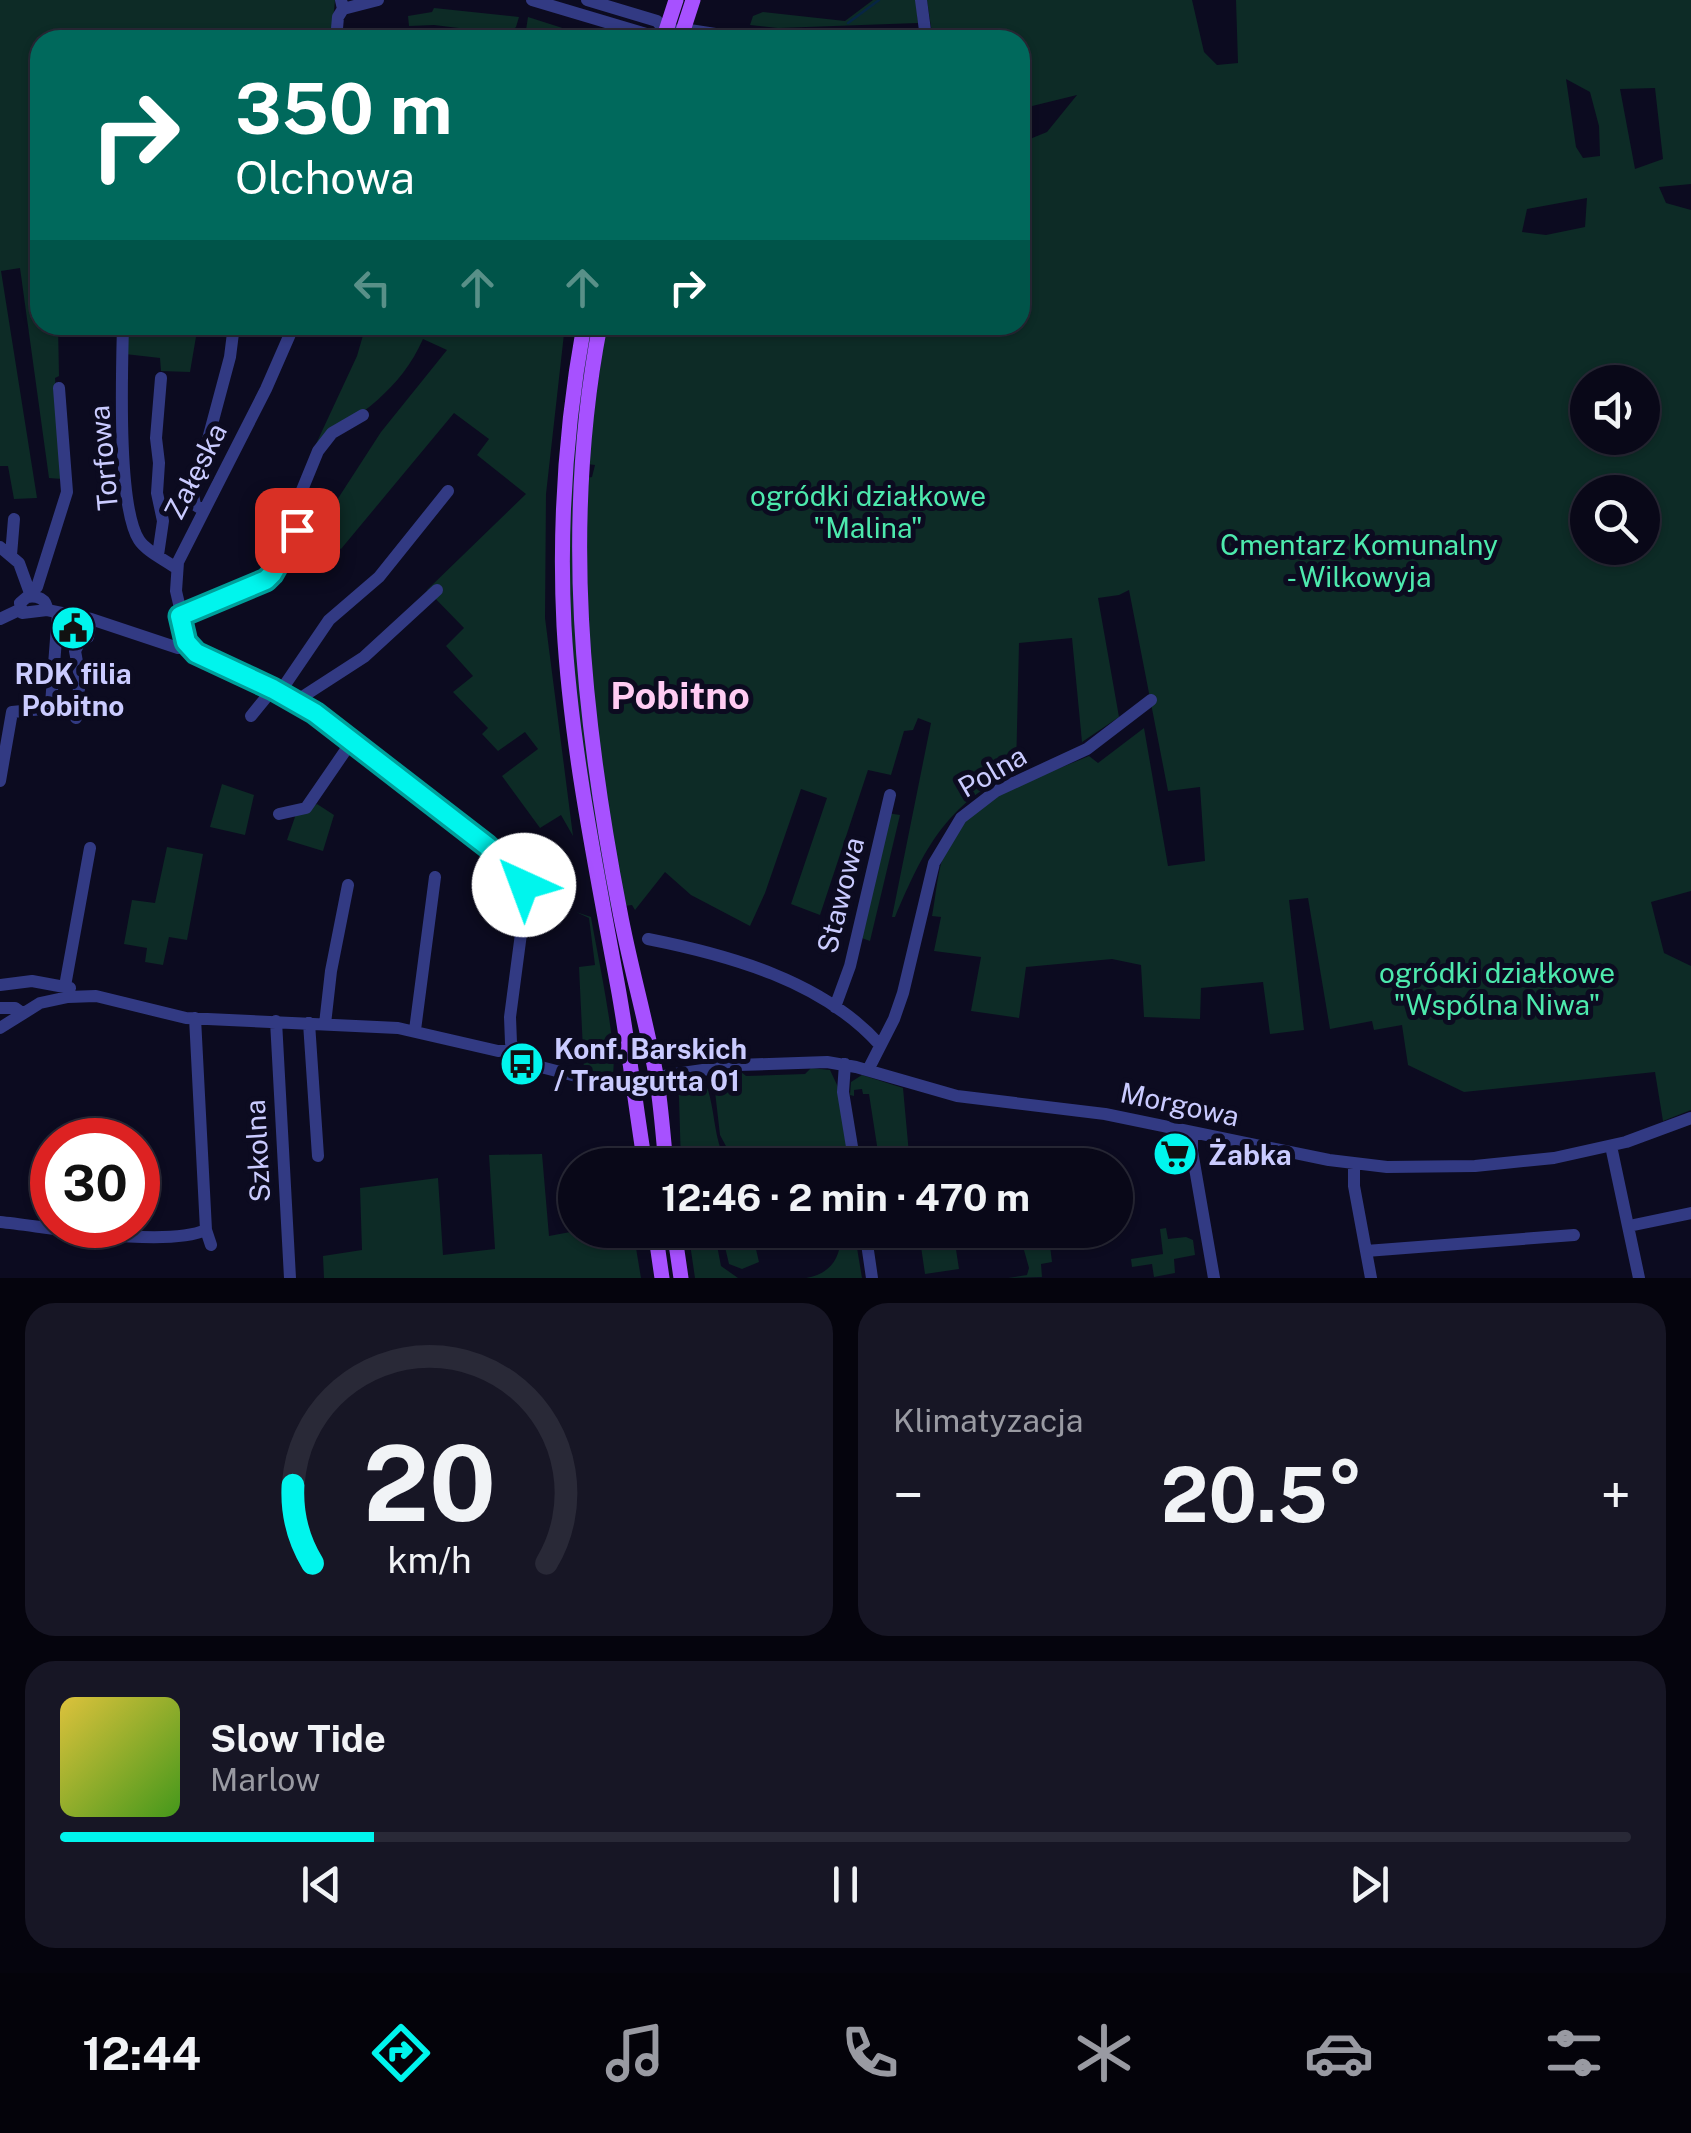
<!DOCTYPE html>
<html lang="pl">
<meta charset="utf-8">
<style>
:root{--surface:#090818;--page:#171625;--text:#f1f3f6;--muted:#999aa2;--line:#292937;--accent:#00f5ed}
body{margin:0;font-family:"Public Sans",sans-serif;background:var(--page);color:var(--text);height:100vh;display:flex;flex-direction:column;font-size:38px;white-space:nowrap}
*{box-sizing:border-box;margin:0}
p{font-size:32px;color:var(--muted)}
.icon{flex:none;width:55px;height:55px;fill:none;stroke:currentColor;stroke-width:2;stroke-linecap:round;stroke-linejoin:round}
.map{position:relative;height:1278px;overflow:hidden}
.sheet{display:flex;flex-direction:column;gap:25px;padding:25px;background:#05040d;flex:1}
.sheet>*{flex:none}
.top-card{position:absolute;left:30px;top:30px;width:1000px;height:305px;border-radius:30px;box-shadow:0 2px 8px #0004,0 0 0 2px var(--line);background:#00695c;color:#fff;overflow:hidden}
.fabs{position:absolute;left:1570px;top:365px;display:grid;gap:20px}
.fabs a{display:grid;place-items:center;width:90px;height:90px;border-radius:50%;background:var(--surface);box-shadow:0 2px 8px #0004,0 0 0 2px var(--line);font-size:50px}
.speed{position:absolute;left:30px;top:1118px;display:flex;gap:20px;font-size:50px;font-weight:700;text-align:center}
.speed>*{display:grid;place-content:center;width:130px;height:130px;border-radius:50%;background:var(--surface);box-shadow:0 2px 8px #0004,0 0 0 2px var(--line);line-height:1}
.speed .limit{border:15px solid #d22;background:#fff;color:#111}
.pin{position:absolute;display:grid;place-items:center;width:85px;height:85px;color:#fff;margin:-42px;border-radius:20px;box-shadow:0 5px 15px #0006}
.me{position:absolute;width:110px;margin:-55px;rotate:317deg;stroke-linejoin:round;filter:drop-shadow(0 0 8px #0008)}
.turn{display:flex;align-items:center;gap:35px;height:210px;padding:0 40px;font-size:45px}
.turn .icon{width:130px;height:130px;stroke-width:2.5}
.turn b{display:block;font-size:70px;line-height:85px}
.lanes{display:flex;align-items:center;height:95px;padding:0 40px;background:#0003;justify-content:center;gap:50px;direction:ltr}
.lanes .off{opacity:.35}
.big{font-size:75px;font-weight:700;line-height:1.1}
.sheet .tile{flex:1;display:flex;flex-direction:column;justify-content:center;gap:15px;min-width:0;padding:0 35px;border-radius:30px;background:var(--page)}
.sheet .dial{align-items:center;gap:0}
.dial svg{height:260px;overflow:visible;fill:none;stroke:var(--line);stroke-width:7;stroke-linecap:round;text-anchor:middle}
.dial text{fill:var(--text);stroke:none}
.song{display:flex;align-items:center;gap:30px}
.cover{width:120px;height:120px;border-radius:15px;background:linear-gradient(135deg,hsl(50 70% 55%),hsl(100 70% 35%))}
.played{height:10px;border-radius:5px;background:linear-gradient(90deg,var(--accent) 20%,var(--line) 20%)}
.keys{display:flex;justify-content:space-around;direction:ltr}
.heat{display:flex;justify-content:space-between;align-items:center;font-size:55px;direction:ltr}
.sheet .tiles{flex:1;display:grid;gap:25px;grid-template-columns:1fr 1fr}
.tile:last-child{grid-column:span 2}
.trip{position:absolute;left:558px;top:1148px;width:575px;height:100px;border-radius:50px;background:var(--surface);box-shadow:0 2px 8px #0004,0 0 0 2px var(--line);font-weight:700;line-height:100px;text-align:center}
.dock{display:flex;height:160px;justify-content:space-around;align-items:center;background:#04030a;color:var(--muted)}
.dock .icon{width:70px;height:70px}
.dock .current{color:var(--accent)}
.dock b{font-size:45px;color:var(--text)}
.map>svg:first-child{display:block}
</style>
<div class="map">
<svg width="1691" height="1278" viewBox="0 0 1691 1278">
<rect width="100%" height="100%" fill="#0c0b20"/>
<path fill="#0d2b26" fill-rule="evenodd" d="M0 0H335L331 40H40V325H58L59 376 55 378 62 479 49 478 20 268 1 271 37 498 14 499 8 466H0Z
M873 0H916L918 23 778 28 750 25 753 16 763 12 845 21Z
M927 0H1192L1204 52 1217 65 1238 63 1236 0H1691V184L1659 187 1666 203 1691 210V891L1651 902 1664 953 1691 966V1110L1663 1121 1655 1072 1464 1092 1408 1065 1402 1025 1374 1030 1372 1021 1330 1029 1308 898 1289 900 1304 1030 1270 1034 1263 982 1201 988 1200 1019 1144 1017 1141 965 1112 959 1026 967 1019 1018 971 1011 981 957 934 951 941 917 932 916C936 896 937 873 944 854 966 797 1038 778 1089 756L1098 763 1144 728 1168 866 1205 861 1200 787 1168 791 1129 590 1119 595 1098 598 1119 717 1082 742 1072 638 1019 643 1016 770C945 806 925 847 895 917H892L931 723 918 718 913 730 904 731 891 775 868 770 820 915 791 904 827 798 801 789 765 893 750 926 691 895 665 872 635 910 632 905 624 906 600 764 587 655 586 478 592 477 595 465 587 464 606 325H1020V143L1047 132 1077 95 1020 109V40H933ZM1566 79 1590 92 1599 126 1600 156 1583 158 1576 147ZM1655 88 1663 159 1635 169 1620 89ZM1587 198 1585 227 1546 235 1522 232 1527 209ZM1588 382H1642V438H1588ZM1588 492H1642V548H1588Z
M434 8 519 17 516 27 508 34 434 25 409 26 408 16 432 12Z
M528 17 600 40H530L526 30Z
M916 29 908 34C878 35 772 46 752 31L786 34Z
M125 325H198L190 372 161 371 160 358 125 354Z
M366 325H565L546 494 545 618 573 836 561 815 540 828 502 776 538 749 525 732 498 751 482 734 488 728 453 692 473 676 446 646 464 628 427 590 526 494 477 455 489 439 454 413 341 549 315 534 381 432 447 350 423 339C401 389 361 415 316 444L357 356Z
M589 325H594L574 503 614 908 609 909C594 821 575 733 571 644 566 537 572 431 589 325Z
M222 784 254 795 245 835 210 827Z
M317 804 334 815 323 851 287 840 296 814Z
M887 813 900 815 870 941 859 937Z
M167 847 203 854 187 940 169 937 163 965 145 962 147 948 124 944 132 900 155 903Z
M576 912 591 917C596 948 620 1056 612 1078L584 1071 579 967 595 965 589 918Z
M811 1068 830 1070 838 1087 850 1165H805L803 1161 789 1163 783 1159 778 1146 772 1147 770 1165H761L760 1160 759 1165 735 1163 720 1135 713 1074 740 1071 746 1076 805 1074Z
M862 1075 903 1088 910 1165H880L869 1094H863L862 1089 854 1090V1096L850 1095 851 1082Z
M702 1076C717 1103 711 1137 728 1165H681L679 1097 675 1081Z
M542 1154 549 1236 581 1230H633L641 1278H324L323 1256 362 1250 360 1188 438 1178 443 1255 495 1249 489 1155Z
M1166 1228 1168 1239 1186 1237 1193 1240 1195 1255 1174 1259 1175 1273 1154 1277 1152 1264 1132 1267 1131 1259 1163 1254 1160 1229Z
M688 1230H714L721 1266 738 1278H695Z
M721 1230H756L755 1245 759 1262 742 1269 729 1264Z
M840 1230H854L862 1278H806C832 1274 843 1255 840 1230Z
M953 1230 959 1269 925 1274 919 1233Z
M998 1230 1000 1234 1048 1230 1052 1262 1041 1264 1042 1277 1008 1278 1027 1275 1029 1268 1024 1250 1038 1246V1240L1023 1241 1020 1235 1001 1238 1000 1244Z"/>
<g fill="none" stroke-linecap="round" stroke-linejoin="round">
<path stroke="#072543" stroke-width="2.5" d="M848 23 879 0"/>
<path stroke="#323a83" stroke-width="12" d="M532 0 653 36 683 29 754 40
M587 0 657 21 666 32
M343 9 378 0
M336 40 338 17 343 9 341 0
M874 40 926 38 921 0
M123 325C122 369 117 506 139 540 146 551 165 560 176 568
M203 510 195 505 193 495 230 357 234 325
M0 547 19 563 31 596
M11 555 14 519
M158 555 163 521 157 493 159 463 156 438 161 378
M30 591 37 587 67 492 59 388
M27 597C37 595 47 599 47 610L22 613 20 603Z
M47 610 91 619 178 648 189 647 202 657 273 689 315 713 501 858 522 881 526 896 510 1017 511 1043 521 1057 537 1066 611 1085 628 1087 668 1075 738 1065 827 1062 856 1067 957 1096 1105 1114 1329 1160 1387 1167 1475 1166 1554 1158 1626 1142 1691 1118
M180 617 251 588 272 574 296 536 300 495 318 451 332 433 363 415
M0 619 19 610
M189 647 176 591 178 562 266 389 294 325
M280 692 329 620 379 577 448 491
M296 701 364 657 437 590
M251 716 273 689
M76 718 80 678 75 651 80 641 88 637 91 619
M0 781 12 712 43 709 51 704 58 613
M279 814 306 808 352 741
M648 939C729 955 823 981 880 1045
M0 985 32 981 70 988
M65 986 90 848
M835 1007 850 966 890 795
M0 1008H15L22 1013
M195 1018 206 1230 211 1245
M276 1021 290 1278
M309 1023 318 1156
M325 1024 331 971 348 885
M0 1028 40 1003 68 997 96 996 186 1018 398 1028 498 1051 514 1049
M415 1030 435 877
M845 1064 843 1092 855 1165
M868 1070 894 1019 903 993 934 863 961 818 996 791 1087 749 1151 700
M1192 1134V1151L1214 1278
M1611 1146 1639 1278
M1354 1164V1186L1371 1278
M0 1222C49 1227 164 1248 206 1230
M1629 1226 1691 1213
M865 1230 872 1278
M1366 1251 1574 1235"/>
<path stroke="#a751ff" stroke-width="15" d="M663 40 676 0
M680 40 693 0
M584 325C566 424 559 526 564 626 571 750 597 872 619 993 629 1050 636 1108 645 1165
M600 325C562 522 582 717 620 912 630 966 646 1020 656 1075 661 1104 663 1135 666 1165
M655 1230 662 1278
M674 1230 681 1278"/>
</g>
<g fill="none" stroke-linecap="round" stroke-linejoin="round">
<defs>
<path id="route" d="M297 530 272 574 266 580 180 616 186 642 196 653 273 689 315 713 487 846 508 865 524 885"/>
</defs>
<use href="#route" stroke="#009f9a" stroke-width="25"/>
<use href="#route" stroke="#00f5ed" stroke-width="18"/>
</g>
<defs>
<symbol id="civic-disc" viewBox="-11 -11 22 22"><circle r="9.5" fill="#00f5ed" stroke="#0c0b20"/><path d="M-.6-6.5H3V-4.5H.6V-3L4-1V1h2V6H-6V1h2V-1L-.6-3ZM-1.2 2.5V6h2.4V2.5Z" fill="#111"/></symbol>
<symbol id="bus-disc" viewBox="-11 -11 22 22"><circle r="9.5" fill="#00f5ed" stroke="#0c0b20"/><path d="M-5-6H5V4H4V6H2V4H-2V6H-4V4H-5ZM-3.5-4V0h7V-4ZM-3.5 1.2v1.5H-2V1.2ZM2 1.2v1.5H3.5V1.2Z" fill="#111"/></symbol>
<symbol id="supermarket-disc" viewBox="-11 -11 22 22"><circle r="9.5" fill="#00f5ed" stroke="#0c0b20"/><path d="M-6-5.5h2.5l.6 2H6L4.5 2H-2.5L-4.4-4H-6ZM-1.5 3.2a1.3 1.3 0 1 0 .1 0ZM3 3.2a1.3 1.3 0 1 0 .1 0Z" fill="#111"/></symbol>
</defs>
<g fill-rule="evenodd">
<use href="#civic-disc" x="48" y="603" width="50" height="50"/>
<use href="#bus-disc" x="497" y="1039" width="50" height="50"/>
<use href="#supermarket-disc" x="1150" y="1129" width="50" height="50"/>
</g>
<g text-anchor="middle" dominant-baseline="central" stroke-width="10" stroke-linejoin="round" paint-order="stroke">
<g font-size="28" fill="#cacbff" stroke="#0c0b20">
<text transform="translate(103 458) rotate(-95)">Torfowa</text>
<text transform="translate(195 471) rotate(-63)">Załęska</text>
<text transform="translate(992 771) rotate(-30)">Polna</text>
<text transform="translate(840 895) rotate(-76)">Stawowa</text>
<text transform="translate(1180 1104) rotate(12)">Morgowa</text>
<text transform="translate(257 1151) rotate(-93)">Szkolna</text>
</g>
<g font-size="28" fill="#4de9ad" stroke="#0c0b20">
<text x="868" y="495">ogródki działkowe<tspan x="868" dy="32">"Malina"</tspan></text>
<text x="1359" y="544">Cmentarz Komunalny<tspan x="1359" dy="32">- Wilkowyja</tspan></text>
<text x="1497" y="972">ogródki działkowe<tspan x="1497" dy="32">"Wspólna Niwa"</tspan></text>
</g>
<g font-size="28" font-weight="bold" fill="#cacbff" stroke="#0c0b20" text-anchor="start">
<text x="73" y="673" text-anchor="middle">RDK filia<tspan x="73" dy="32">Pobitno</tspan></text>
<text x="554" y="1048">Konf. Barskich<tspan x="554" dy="32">/ Traugutta 01</tspan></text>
<text x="1208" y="1154">Żabka</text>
</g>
<g font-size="38" font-weight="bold" fill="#ffccf3" stroke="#0c0b20">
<text x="680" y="695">Pobitno</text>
</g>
</g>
</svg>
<div class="fabs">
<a><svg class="icon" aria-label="sound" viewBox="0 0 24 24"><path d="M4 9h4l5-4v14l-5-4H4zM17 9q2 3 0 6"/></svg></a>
<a><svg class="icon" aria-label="search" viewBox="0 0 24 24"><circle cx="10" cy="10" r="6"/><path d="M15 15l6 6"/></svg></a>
</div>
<div class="speed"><div class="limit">30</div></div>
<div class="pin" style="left:297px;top:530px;background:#d93025"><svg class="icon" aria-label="arrive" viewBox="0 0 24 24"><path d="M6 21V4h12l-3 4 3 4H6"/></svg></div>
<svg class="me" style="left:524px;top:885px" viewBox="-20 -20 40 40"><circle r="19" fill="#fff"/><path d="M0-13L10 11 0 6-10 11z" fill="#00f5ed"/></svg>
<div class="trip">12:46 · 2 min · 470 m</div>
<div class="top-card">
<div class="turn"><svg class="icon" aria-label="right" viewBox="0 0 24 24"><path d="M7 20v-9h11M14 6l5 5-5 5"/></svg><div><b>350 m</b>Olchowa</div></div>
<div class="lanes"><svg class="icon off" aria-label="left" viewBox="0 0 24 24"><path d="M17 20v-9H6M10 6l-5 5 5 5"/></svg><svg class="icon off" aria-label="ahead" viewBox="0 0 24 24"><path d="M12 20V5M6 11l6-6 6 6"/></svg><svg class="icon off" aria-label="ahead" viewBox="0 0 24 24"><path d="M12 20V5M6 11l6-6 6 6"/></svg><svg class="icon" aria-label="right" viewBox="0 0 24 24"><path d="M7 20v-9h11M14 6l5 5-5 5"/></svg></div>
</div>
</div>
<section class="sheet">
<div class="tiles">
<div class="tile dial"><svg viewBox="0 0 100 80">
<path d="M14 69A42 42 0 1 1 86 69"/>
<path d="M14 69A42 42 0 0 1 8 45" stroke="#00f5ed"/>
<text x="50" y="56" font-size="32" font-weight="700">20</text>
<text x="50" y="72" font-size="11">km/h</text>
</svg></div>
<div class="tile"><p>Klimatyzacja</p>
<div class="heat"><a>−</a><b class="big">20.5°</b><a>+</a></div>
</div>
<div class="tile">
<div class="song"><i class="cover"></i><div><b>Slow Tide</b><p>Marlow</p></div></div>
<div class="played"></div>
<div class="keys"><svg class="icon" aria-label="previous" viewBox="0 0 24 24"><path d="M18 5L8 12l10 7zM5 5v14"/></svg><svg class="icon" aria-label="pause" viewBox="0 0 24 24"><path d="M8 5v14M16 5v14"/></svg><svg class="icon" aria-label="next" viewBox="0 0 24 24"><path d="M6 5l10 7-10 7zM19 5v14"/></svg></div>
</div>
</div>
</section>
<nav class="dock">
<b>12:44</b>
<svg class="icon current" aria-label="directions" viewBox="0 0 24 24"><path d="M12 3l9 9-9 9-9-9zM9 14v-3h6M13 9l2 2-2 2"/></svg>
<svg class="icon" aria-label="music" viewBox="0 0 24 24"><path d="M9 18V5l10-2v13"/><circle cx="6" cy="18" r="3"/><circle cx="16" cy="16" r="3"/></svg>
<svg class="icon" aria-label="phone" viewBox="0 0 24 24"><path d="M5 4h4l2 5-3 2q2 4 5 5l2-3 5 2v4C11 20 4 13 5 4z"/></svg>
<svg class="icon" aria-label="climate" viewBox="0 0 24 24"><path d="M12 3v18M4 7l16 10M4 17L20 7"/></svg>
<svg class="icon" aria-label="car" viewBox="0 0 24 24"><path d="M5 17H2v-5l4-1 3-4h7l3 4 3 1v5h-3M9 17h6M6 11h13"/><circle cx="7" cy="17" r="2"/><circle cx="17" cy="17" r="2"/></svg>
<svg class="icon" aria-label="filters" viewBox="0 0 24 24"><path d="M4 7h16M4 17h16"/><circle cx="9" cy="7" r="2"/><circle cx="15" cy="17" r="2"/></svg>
</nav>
